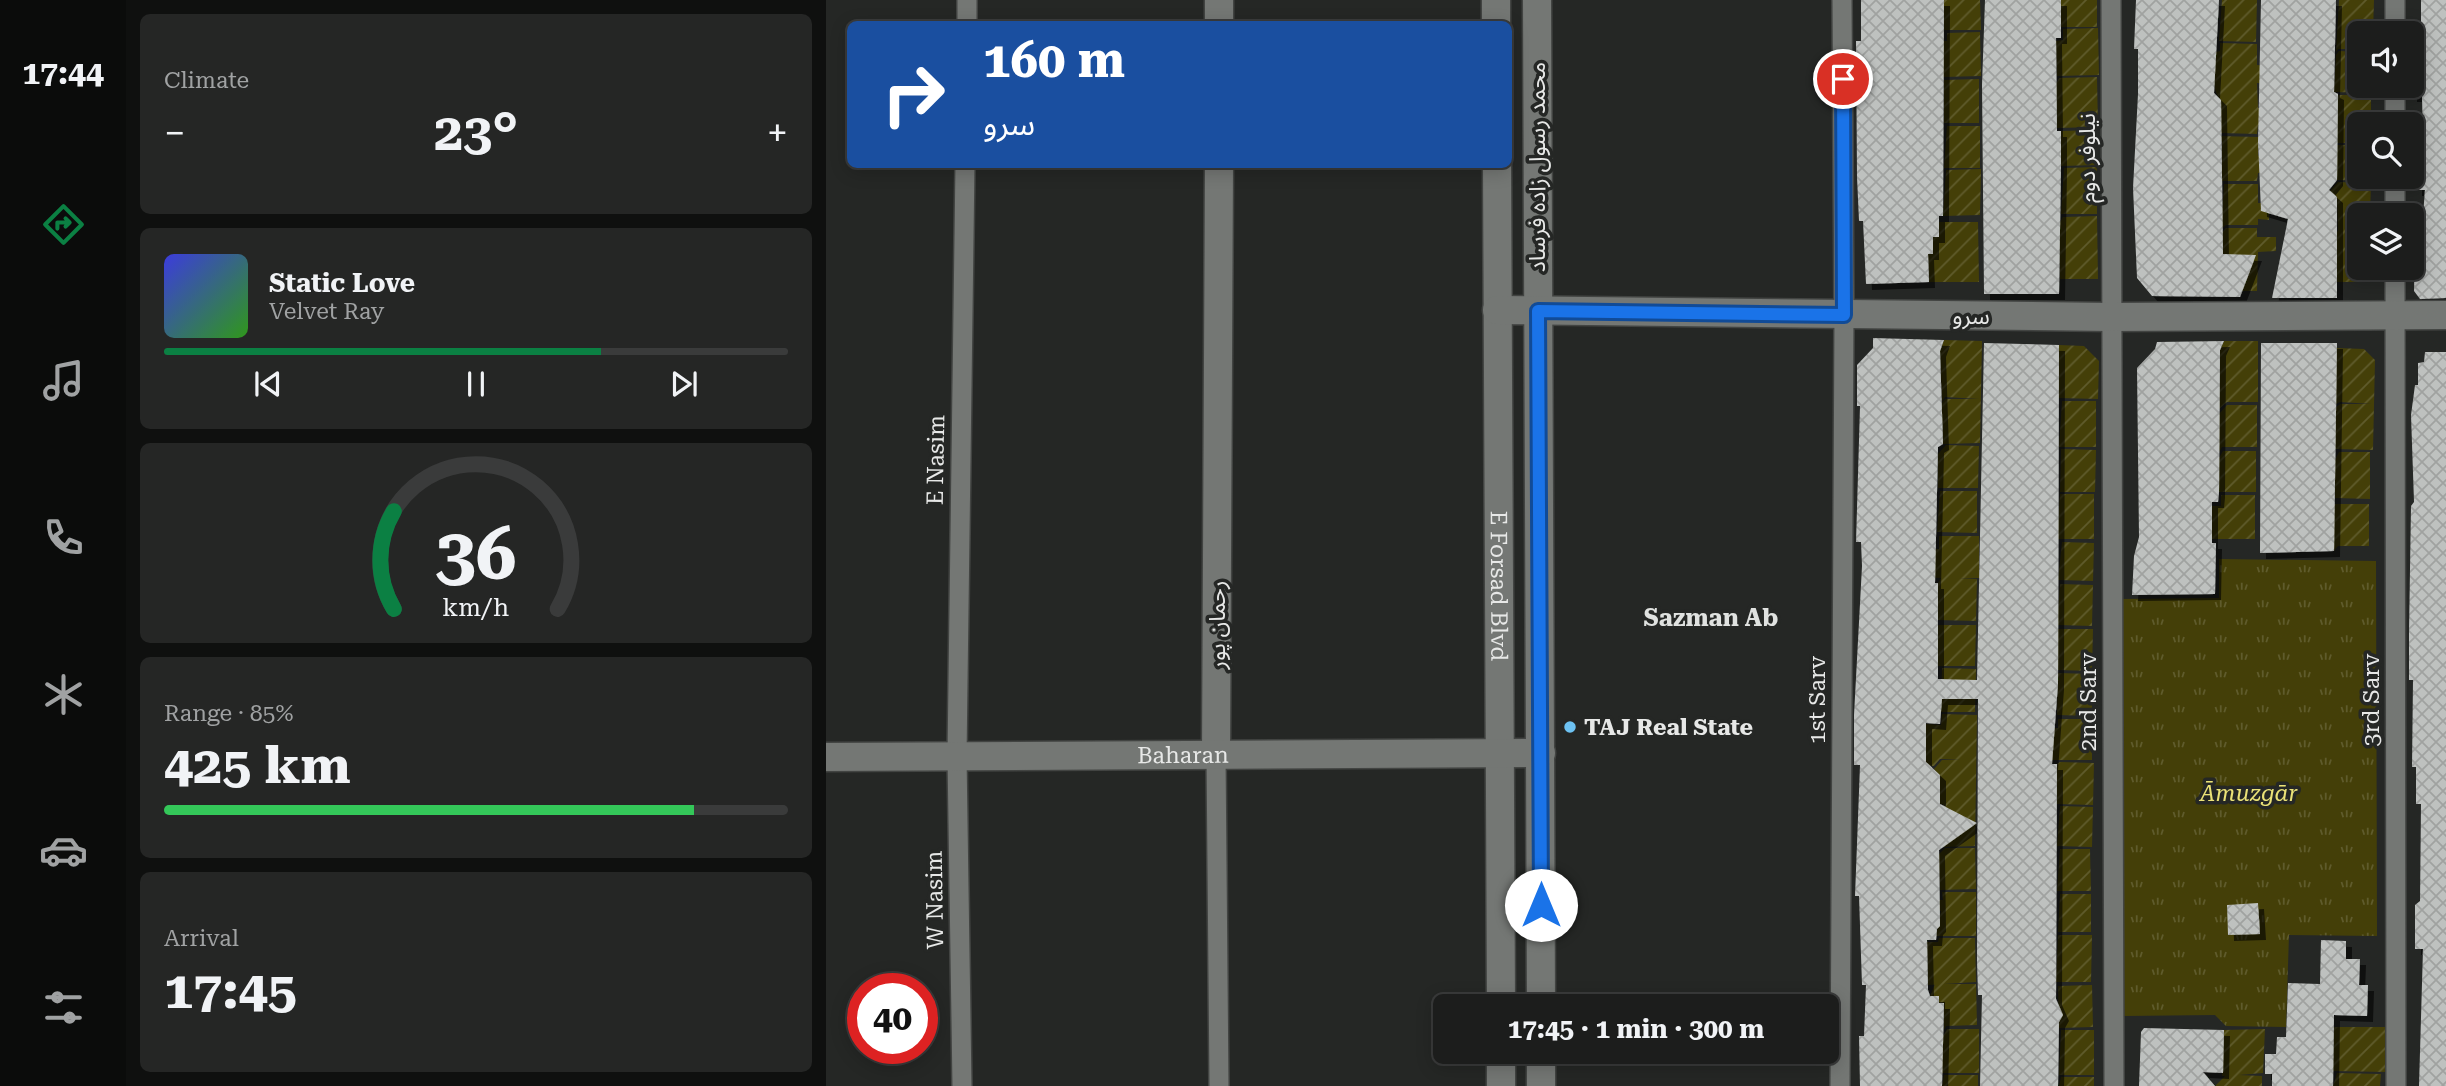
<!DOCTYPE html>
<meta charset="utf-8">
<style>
:root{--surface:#1c1d1c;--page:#252625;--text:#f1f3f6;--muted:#a0a2a3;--line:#3a3b3b;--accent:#0b8043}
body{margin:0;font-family:"Roboto Serif","Noto Sans Arabic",serif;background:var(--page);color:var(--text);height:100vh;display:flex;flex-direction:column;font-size:26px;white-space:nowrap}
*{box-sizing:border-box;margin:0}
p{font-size:23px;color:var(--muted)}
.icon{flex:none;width:38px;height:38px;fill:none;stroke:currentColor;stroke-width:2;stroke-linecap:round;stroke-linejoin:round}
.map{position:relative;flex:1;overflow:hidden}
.details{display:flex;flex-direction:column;gap:14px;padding:14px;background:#0f100f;width:700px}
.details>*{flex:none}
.guide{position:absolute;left:21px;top:21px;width:665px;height:147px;border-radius:10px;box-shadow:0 4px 18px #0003,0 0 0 2px var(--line);background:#1a4fa0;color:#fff;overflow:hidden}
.buttons{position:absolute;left:1521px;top:21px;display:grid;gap:14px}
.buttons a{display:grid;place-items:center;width:77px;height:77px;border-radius:10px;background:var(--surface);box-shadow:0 4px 18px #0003,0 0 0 2px var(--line);font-size:35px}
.speed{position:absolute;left:21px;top:973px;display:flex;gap:14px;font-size:35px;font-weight:700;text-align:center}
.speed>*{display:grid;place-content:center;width:91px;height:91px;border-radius:50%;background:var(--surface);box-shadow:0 4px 18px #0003,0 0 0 2px var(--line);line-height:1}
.speed .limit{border:10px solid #d22;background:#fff;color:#111}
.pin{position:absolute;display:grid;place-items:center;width:60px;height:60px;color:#fff;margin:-30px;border:4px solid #fff;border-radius:50%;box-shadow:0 2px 7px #0007}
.me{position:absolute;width:77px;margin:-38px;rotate:0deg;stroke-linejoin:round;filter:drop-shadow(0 0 5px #0008)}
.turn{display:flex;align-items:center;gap:24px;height:147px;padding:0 21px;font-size:32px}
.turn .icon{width:91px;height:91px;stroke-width:2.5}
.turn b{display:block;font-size:49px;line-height:60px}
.big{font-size:52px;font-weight:700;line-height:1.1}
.details .tile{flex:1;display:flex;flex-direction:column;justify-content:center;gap:10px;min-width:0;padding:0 24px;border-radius:10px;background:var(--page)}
.details .dial{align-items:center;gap:0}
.dial svg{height:182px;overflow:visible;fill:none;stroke:var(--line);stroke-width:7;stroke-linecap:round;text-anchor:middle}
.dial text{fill:var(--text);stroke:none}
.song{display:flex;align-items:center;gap:21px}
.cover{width:84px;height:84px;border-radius:10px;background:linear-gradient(135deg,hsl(240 70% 55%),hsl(110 70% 35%))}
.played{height:7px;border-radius:4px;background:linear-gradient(90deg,var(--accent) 70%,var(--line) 70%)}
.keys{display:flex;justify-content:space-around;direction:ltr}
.heat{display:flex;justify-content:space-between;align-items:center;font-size:38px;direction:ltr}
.charge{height:10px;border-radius:5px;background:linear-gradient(90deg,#34c759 85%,var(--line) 0)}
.trip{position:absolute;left:607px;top:994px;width:406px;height:70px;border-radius:10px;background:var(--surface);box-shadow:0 4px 18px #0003,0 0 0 2px var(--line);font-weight:700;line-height:70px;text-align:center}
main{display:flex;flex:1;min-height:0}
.dock{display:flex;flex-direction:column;width:126px;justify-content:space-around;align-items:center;background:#0b0c0b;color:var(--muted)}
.dock .icon{width:49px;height:49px}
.dock .active{color:var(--accent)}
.dock b{font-size:32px;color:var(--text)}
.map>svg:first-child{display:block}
</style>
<main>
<nav class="dock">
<b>17:44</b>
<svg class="icon active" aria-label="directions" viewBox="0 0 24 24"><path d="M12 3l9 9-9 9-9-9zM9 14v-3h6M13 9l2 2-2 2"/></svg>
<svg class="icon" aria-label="music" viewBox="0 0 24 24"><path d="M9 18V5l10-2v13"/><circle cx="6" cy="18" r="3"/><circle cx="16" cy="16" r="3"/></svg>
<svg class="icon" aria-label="phone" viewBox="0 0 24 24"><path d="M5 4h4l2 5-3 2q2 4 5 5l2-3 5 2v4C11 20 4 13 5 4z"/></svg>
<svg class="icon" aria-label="climate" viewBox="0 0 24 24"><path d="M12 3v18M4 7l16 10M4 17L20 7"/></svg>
<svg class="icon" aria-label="car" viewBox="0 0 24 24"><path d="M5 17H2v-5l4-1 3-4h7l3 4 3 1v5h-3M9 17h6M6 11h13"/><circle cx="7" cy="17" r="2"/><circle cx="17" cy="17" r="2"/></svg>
<svg class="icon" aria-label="filters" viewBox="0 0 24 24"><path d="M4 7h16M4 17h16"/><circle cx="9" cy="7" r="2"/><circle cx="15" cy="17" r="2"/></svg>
</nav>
<section class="details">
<div class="tile"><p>Climate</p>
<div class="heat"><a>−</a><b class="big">23°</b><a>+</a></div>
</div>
<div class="tile">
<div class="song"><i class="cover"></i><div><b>Static Love</b><p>Velvet Ray</p></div></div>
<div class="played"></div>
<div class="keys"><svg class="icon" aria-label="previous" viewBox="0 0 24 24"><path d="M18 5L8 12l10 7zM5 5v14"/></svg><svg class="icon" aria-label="pause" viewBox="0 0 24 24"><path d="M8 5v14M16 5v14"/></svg><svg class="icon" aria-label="next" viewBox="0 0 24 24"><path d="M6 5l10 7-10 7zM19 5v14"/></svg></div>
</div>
<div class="tile dial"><svg viewBox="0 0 100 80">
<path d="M14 69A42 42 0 1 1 86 69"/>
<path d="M14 69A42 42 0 0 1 14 26" stroke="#0b8043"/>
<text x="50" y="56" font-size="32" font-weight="700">36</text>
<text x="50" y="72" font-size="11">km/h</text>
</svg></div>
<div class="tile"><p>Range · 85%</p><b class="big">425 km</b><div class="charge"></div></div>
<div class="tile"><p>Arrival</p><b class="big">17:45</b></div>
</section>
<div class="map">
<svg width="1620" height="1086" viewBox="0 0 1620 1086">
<defs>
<pattern id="park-tufts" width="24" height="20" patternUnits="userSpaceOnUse" patternTransform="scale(1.75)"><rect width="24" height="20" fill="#443f08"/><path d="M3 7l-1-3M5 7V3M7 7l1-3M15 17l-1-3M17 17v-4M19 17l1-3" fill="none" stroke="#5f5b2c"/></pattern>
<pattern id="garden-furrows" width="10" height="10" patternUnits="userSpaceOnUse" patternTransform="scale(1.75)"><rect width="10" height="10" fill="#443f08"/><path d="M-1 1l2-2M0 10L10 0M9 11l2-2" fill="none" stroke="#5f5b2c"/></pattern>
<pattern id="building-cross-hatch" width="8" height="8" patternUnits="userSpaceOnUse" patternTransform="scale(1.75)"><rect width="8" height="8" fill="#bec1bf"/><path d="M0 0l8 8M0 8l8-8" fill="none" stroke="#a0a2a0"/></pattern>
<filter id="shadow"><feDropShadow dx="6" dy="6" stdDeviation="0" flood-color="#0009"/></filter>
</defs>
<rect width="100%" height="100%" fill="#252725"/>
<path fill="url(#park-tufts)" d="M1393 559 1550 561 1551 936 1463 935 1460 1027 1400 1026 1389 1015 1296 1016 1295 599 1393 598Z"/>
<path fill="url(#garden-furrows)" d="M1118 0H1154L1155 30H1118Z
M1235 0H1271V27H1235Z
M1396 0H1431L1430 42 1393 41Z
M1513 0H1548L1547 33H1533V49H1512L1510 52Z
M1272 28 1273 75 1231 76 1230 41 1237 40V29Z
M1154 32 1155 76 1117 77V41H1121V33Z
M1394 43 1431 44V65L1443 66 1442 84 1431 83 1432 108H1444L1443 125H1432L1431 134 1395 133V100C1384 89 1389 68 1390 52L1394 51Z
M1513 51 1533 52V86H1545L1544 93 1508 92 1510 55Z
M1271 77 1272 127 1231 128 1230 84 1233 78Z
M1153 79V123H1118V80Z
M1510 95H1545V124H1533V143H1502Z
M1121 126H1154V168H1118Z
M1271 130 1272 165 1235 166V131Z
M1392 136 1433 137 1432 155 1444 173H1432L1431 181H1395L1396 142Z
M1504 145H1533V177H1544V181L1511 180V153Z
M1271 167V214H1235L1238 168Z
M1155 169 1154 215 1117 216 1120 170Z
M1512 182 1545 183 1544 215H1533V268H1547V282H1511V243L1503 237 1512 231 1511 197 1504 191Z
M1398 184H1432V203H1443V220L1432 219V225H1400L1395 229Z
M1271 216 1272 279H1234L1233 224 1237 217Z
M1113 222H1152L1153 282H1103L1102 254H1107V237Z
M1400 228H1431V237H1450V251L1432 252 1431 291H1401L1397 297V239L1393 236Z
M1118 340 1156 341 1154 443 1117 444 1116 414 1110 411 1119 399H1153L1119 397 1116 402 1114 351Z
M1398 341H1432V402H1401L1393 409 1394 350Z
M1233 345 1258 346 1273 361 1272 399 1232 398Z
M1510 348 1538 349 1549 360 1547 450 1509 449 1502 414 1514 404H1546L1514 402 1508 405Z
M1236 401H1270V447H1233Z
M1401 405H1431V447H1396L1392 454 1393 414Z
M1120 445 1153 446 1152 488H1112V454Z
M1235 449 1270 450 1269 492H1234Z
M1397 451H1430V492H1393V458Z
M1513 452H1544V499L1509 498V460Z
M1114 491H1151V533L1111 532Z
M1234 494H1268V539H1231Z
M1395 495H1429V539H1386V506H1395Z
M1508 504H1543V546H1512L1508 551Z
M1113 536H1153V578H1133L1151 579 1150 621 1111 620 1112 583 1115 578 1098 577V549H1113Z
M1236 542 1268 543 1267 581 1232 580Z
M1234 584 1267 585 1266 626 1231 625Z
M1112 625H1150L1149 666H1112Z
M1232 629H1267L1266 671 1231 670Z
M1116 668 1150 669 1149 712H1115Z
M1232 673 1266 674V716L1231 715Z
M1116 714 1151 715 1149 846 1115 847 1106 812 1119 805 1114 804V776L1108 769 1116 760 1134 759H1114L1108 766H1100V724L1115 725Z
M1232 719H1266V760H1227L1225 762V728H1232Z
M1234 762 1268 763 1267 805 1231 804V764Z
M1234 806 1267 807 1266 847 1231 846Z
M1119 848H1149L1150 889 1114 890 1113 863 1109 858Z
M1234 849H1264L1265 891H1231Z
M1116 892H1150V936H1110L1115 911 1110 909 1111 900H1117Z
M1234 894H1265V932H1232Z
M1232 935H1266L1265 982H1230Z
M1113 938H1149L1150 982 1102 985 1101 942H1112Z
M1109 984H1150L1151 1025 1120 1026 1118 1030V1004L1113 1003V996H1104Z
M1266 985 1267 1027 1233 1028 1232 986Z
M1508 1027H1559V1072L1507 1071Z
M1121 1029H1153V1073H1116V1038Z
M1439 1029 1437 1073 1413 1075 1436 1076V1086H1389L1399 1076H1396L1398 1030Z
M1235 1030H1268V1075H1233Z
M1511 1073 1555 1074 1554 1086H1507Z
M1118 1075H1152V1086H1116Z
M1235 1077H1268V1086H1233Z"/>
<path fill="url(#building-cross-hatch)" filter="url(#shadow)" d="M1035 0H1118L1117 216H1113V237H1107V254H1102L1103 282 1040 284 1037 221H1033L1031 177 1030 41H1035Z
M1159 0H1235V38H1230L1231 131H1235V166L1233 294H1158L1156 85Z
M1310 0H1393L1388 93 1395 100 1397 254 1430 255 1414 297 1326 296 1311 278 1307 188 1312 94V49H1308Z
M1435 0H1510L1508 92 1512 94 1511 180 1503 190 1511 197V298H1446L1462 219 1435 211 1432 142Z
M1595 0H1620V298L1594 299 1588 291 1589 240H1595L1599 190H1590V141H1597L1596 96H1585L1587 50H1595Z
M1047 338 1118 340 1114 351 1117 444 1112 447 1109 583H1112V679L1151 680 1158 343 1233 345 1232 684 1226 764H1231L1230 999 1237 1015 1233 1022 1232 1086H1154L1156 995H1152L1151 961 1152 699H1116L1114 724 1100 723V762L1114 775V804L1151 823 1113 850 1114 926 1111 929 1110 940H1101L1102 990 1104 996H1113V1003H1118L1116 1086H1034L1033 1036H1038L1040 985H1036L1033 896H1029L1034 765H1028V715L1036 566 1035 542H1030L1034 406H1031V365L1047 348Z
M1398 341 1394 350 1393 492 1392 502H1386V543H1390L1389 594 1306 595 1308 556 1313 537 1311 368 1329 349 1331 342Z
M1435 343H1511L1508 551 1434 553Z
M1599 352H1620V1086H1593L1597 949H1589V905L1594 901 1595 804H1590V767H1586L1587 680H1583V632L1585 506 1588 502 1585 415 1589 385H1592V363L1598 362Z
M1432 903 1434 934 1402 935 1401 905Z
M1495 940 1520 941V959H1534L1533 985H1542L1541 1016 1508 1015 1507 1086H1446V1074H1439V1054H1450L1451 1037H1460L1462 983 1494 984Z
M1318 1028 1398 1030 1397 1073 1377 1072 1389 1086H1313L1315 1032Z"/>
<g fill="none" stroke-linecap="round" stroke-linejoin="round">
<defs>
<path id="street" d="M1285 0 1288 1086
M141 24V0
M1569 33V0
M1569 124V86
M1569 215V177
M1569 268 1570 1086
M390 755 393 1086
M136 1086 131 756 139 164
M1014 1086 1018 315 1016 0"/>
<g id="secondary">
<path d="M670 0V24"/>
<path d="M711 0 715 1006"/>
<path d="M393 24V0"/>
<path id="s1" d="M671 164 675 1006"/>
<path d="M671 310 1285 317 1620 315"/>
<path d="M390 755 393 164"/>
<path id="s2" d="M0 757 715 753"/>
<path d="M675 1052V1086"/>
<path d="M715 1052V1086"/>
</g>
</defs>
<use href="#street" stroke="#424442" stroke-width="22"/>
<use href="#secondary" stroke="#424442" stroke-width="31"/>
<use href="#street" stroke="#747774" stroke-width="19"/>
<use href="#secondary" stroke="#747774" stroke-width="28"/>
</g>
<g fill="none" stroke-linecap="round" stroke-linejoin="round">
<defs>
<path id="route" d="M715 905 712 311 1018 315 1017 79"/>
</defs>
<use href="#route" stroke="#114b97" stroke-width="18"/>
<use href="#route" stroke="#1a73e8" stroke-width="12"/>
</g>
<circle fill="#6dc2f3" stroke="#252725" stroke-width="2.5" cx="744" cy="727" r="7"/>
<g text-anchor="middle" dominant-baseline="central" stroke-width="7" stroke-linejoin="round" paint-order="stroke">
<g font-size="23" fill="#e7e8e7" stroke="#252725">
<text transform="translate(1261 158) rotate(-90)">نیلوفر دوم</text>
<text transform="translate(711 167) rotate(-90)">محمد رسول زاده فرساد</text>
<text x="1145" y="316">سرو</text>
<text transform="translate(110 460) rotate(-89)">E Nasim</text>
<text stroke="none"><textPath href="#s1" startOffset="422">E Forsad Blvd</textPath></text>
<text transform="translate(391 625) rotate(-90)">رحمان پور</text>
<text transform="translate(991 700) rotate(-90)">1st Sarv</text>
<text transform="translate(1545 700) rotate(-90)">3rd Sarv</text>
<text transform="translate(1262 702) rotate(-90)">2nd Sarv</text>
<text stroke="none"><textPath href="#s2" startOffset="357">Baharan</textPath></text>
<text transform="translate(109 900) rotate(-91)">W Nasim</text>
</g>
<g font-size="23" font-weight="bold" fill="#e7e8e7" stroke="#252725" text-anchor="start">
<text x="758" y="727">TAJ Real State</text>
</g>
<g font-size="23" font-style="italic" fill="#ebe277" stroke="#252725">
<text x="1423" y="793">Āmuzgār</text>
</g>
<g font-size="24" font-weight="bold" fill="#e0e2e0" stroke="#252725">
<text x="885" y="618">Sazman Ab</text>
</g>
</g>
</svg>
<div class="buttons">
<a><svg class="icon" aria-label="sound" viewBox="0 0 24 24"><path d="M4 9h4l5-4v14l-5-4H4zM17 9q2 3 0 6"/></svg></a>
<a><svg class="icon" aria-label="search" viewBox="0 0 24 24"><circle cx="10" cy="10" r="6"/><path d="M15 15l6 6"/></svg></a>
<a><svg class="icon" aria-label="layers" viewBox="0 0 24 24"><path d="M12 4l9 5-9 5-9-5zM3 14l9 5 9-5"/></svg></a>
</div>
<div class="speed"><div class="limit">40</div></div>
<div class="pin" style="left:1017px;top:79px;background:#d93025"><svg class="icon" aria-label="arrive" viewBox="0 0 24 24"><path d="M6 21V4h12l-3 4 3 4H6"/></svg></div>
<svg class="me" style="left:715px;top:905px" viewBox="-20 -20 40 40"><circle r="19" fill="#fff"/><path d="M0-13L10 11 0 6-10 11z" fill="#1a73e8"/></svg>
<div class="trip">17:45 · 1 min · 300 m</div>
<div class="guide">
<div class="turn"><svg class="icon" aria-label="right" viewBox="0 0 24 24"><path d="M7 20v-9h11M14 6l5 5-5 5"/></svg><div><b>160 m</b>سرو</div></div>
</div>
</div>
</main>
